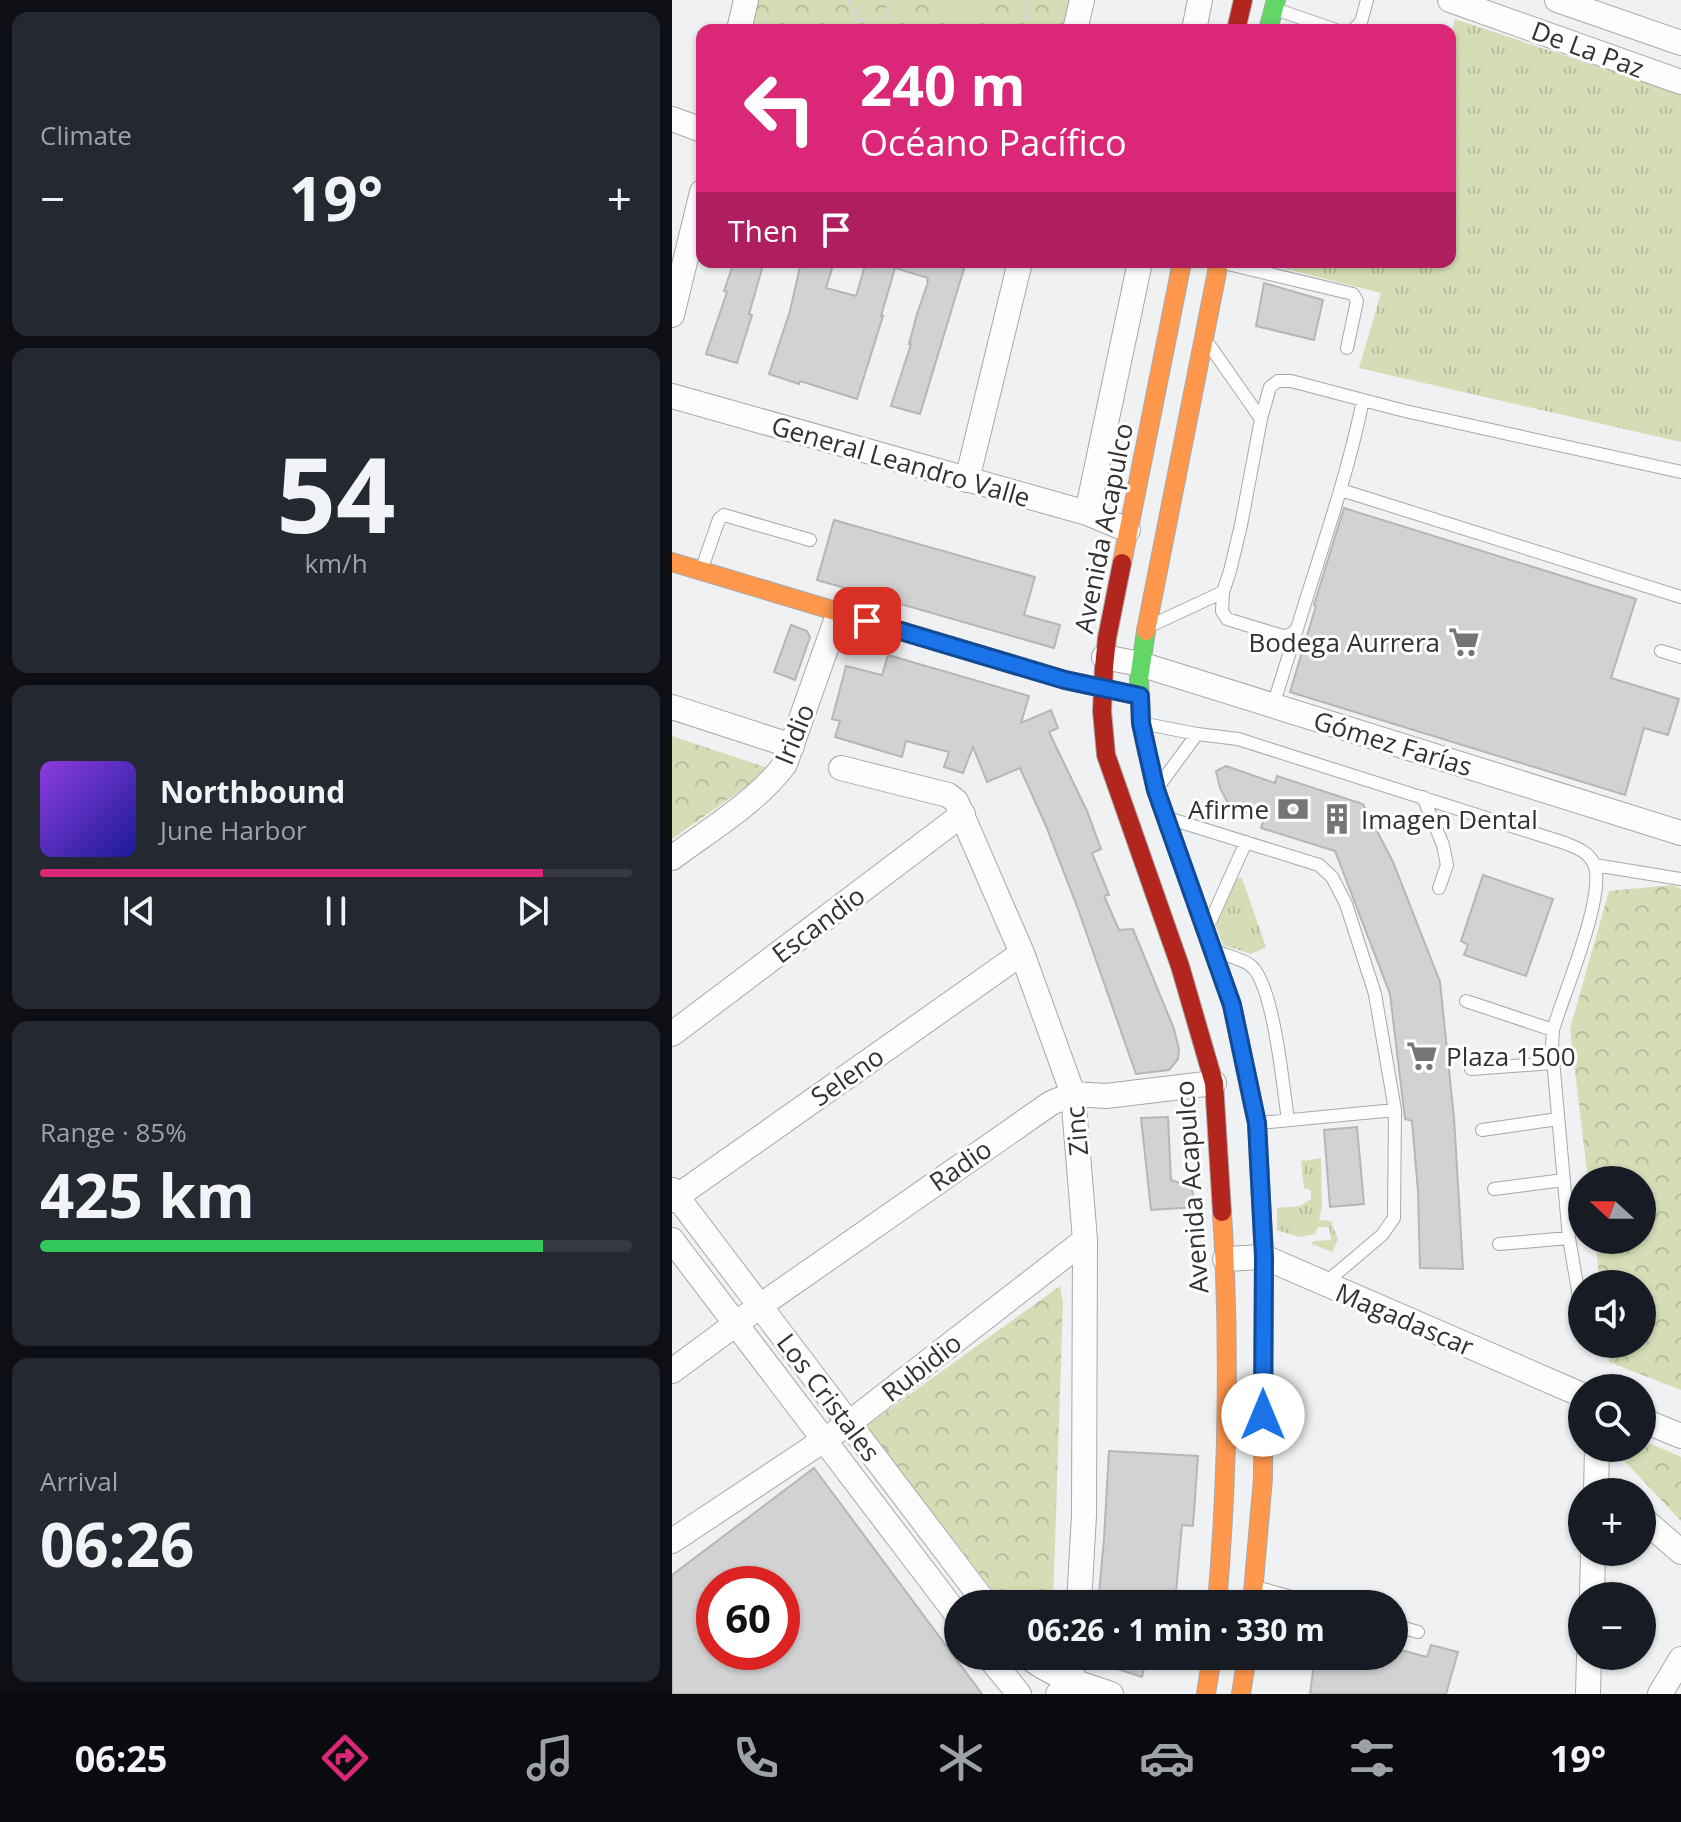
<!DOCTYPE html>
<meta charset="utf-8">
<style>
:root{--surface:#171b24;--page:#242831;--text:#f1f3f6;--muted:#9ea1a6;--line:#363941;--accent:#db2777}
body{margin:0;font-family:"Open Sans",sans-serif;background:var(--page);color:var(--text);height:100vh;display:flex;flex-direction:column;font-size:30px;white-space:nowrap}
*{box-sizing:border-box;margin:0}
p{font-size:26px;color:var(--muted)}
.icon{flex:none;width:44px;height:44px;fill:none;stroke:currentColor;stroke-width:2;stroke-linecap:round;stroke-linejoin:round}
.map{position:relative;flex:1;overflow:hidden}
.details{display:flex;flex-direction:column;gap:12px;padding:12px;background:#0d0f14;width:672px}
.details>*{flex:none}
.guide{position:absolute;left:24px;top:24px;width:760px;height:244px;border-radius:16px;box-shadow:0 2px 6px #0004;background:#db2777;color:#fff;overflow:hidden}
.needle{width:52px;rotate:291deg}
.tools{position:absolute;left:896px;top:1166px;display:grid;gap:16px}
.tools a{display:grid;place-items:center;width:88px;height:88px;border-radius:50%;background:var(--surface);box-shadow:0 2px 6px #0004;font-size:40px}
.speed{position:absolute;left:24px;top:1566px;display:flex;gap:16px;font-size:40px;font-weight:700;text-align:center}
.speed>*{display:grid;place-content:center;width:104px;height:104px;border-radius:50%;background:var(--surface);box-shadow:0 2px 6px #0004;line-height:1}
.speed .limit{border:12px solid #d22;background:#fff;color:#111}
.pin{position:absolute;display:grid;place-items:center;width:68px;height:68px;color:#fff;margin:-34px;border-radius:16px;box-shadow:0 4px 12px #0006}
.me{position:absolute;width:88px;margin:-44px;rotate:0deg;stroke-linejoin:round;filter:drop-shadow(0 0 6px #0008)}
.turn{display:flex;align-items:center;gap:28px;height:168px;padding:0 32px;font-size:36px}
.turn .icon{width:104px;height:104px;stroke-width:2.5}
.turn b{display:block;font-size:56px;line-height:68px}
.then{display:flex;align-items:center;height:76px;padding:0 32px;background:#0003;gap:16px;font-size:30px}
.big{font-size:60px;font-weight:700;line-height:1.1}
.details .card{flex:1;display:flex;flex-direction:column;justify-content:center;gap:12px;min-width:0;padding:0 28px;border-radius:16px;background:var(--page)}
.details .dial{align-items:center;gap:0}
.dial b{font-size:104px;line-height:1}
.song{display:flex;align-items:center;gap:24px}
.cover{width:96px;height:96px;border-radius:12px;background:linear-gradient(135deg,hsl(270 70% 55%),hsl(240 70% 35%))}
.played{height:8px;border-radius:4px;background:linear-gradient(90deg,var(--accent) 85%,var(--line) 85%)}
.keys{display:flex;justify-content:space-around;direction:ltr}
.heat{display:flex;justify-content:space-between;align-items:center;font-size:44px;direction:ltr}
.charge{height:12px;border-radius:6px;background:linear-gradient(90deg,#34c759 85%,var(--line) 0)}
.trip{position:absolute;left:272px;top:1590px;width:464px;height:80px;border-radius:40px;background:var(--surface);box-shadow:0 2px 6px #0004;font-weight:700;line-height:80px;text-align:center}
.dock{display:flex;height:128px;justify-content:space-around;align-items:center;background:#090b0e;color:var(--muted)}
.dock .icon{width:56px;height:56px}
.dock .active{color:var(--accent)}
.dock b{font-size:36px;color:var(--text)}
main{display:flex;flex:1;min-height:0}
.map>svg:first-child{display:block}
</style>
<main>
<section class="details">
<div class="card"><p>Climate</p>
<div class="heat"><a>−</a><b class="big">19°</b><a>+</a></div>
</div>
<div class="card dial"><b>54</b><p>km/h</p></div>
<div class="card">
<div class="song"><i class="cover"></i><div><b>Northbound</b><p>June Harbor</p></div></div>
<div class="played"></div>
<div class="keys"><svg class="icon" aria-label="previous" viewBox="0 0 24 24"><path d="M18 5L8 12l10 7zM5 5v14"/></svg><svg class="icon" aria-label="pause" viewBox="0 0 24 24"><path d="M8 5v14M16 5v14"/></svg><svg class="icon" aria-label="next" viewBox="0 0 24 24"><path d="M6 5l10 7-10 7zM19 5v14"/></svg></div>
</div>
<div class="card"><p>Range · 85%</p><b class="big">425 km</b><div class="charge"></div></div>
<div class="card"><p>Arrival</p><b class="big">06:26</b></div>
</section>
<div class="map">
<svg width="1009" height="1694" viewBox="0 0 1009 1694">
<defs>
<pattern id="grass-tufts" width="24" height="20" patternUnits="userSpaceOnUse" patternTransform="scale(2)"><rect width="24" height="20" fill="#d6ddb6"/><path d="M3 7l-1-3M5 7V3M7 7l1-3M15 17l-1-3M17 17v-4M19 17l1-3" fill="none" stroke="#b8be9d"/></pattern>
<pattern id="park-crowns" width="20" height="18" patternUnits="userSpaceOnUse" patternTransform="scale(2)"><rect width="20" height="18" fill="#d6ddb6"/><path d="M2 6a3 3 0 1 1 6 0M12 15a3 3 0 1 1 6 0" fill="none" stroke="#b8be9d"/></pattern>
</defs>
<rect width="100%" height="100%" fill="#f0f1f2"/>
<path fill="url(#grass-tufts)" d="M783 19 1009 94V442L687 368 709 293 591 263 778 262V37Z
M560 878H570L594 947 579 954 551 945 544 926Z
M649 1158 650 1206 647 1220 659 1221 666 1240 660 1252 640 1244 641 1241 659 1240 657 1227H646L643 1234 627 1237 605 1230V1208L628 1206 639 1199V1190L632 1188 629 1161Z"/>
<path fill="url(#park-crowns)" d="M86 0H398L390 30H79Z
M0 736 99 769 0 839Z
M1001 885 1009 889V1390L937 1362 935 1344H970V1284H928L923 1240H970V1180H916L898 1029 937 891Z
M388 1286 391 1302 381 1604H331L194 1426Z
M970 1440 1009 1457V1521L945 1453 947 1448H970Z"/>
<path fill="#d6ddb6" d="M256 0H308L300 20 255 3Z"/>
<path fill="#d2d2d2" stroke="#b6b6b6" stroke-width="2" fill-rule="evenodd" d="M62 262H92L77 314 80 315 65 363 34 354 55 292 52 291Z
M129 262H162L154 288 184 296 194 262H294L248 414 219 406 239 344H237L245 314 256 282 255 281 256 278 223 268 209 316H211L185 399 128 381 127 384 97 374 118 311Z
M592 283 651 300 642 340 584 326Z
M672 508 964 599 939 678 1007 699 996 735 972 728 953 795 618 692 644 606 642 605Z
M162 520 363 577 352 615 388 625 382 648 145 580Z
M119 625 135 631 138 637 123 680 102 672Z
M216 655 357 696 349 723 379 710 386 728 377 732 415 811 429 849 420 853 437 895 432 896 447 930 461 929 502 1029 507 1049 506 1059 497 1070 464 1074 406 909 374 826 348 768 315 782 301 747 291 773 272 767 277 752 234 741 230 757 163 737 168 721 160 719 174 666 210 675Z
M554 766 603 783 605 776 691 804 721 862 768 982 782 1118 791 1269 748 1268 746 1191 740 1121 733 1119 718 994 663 851 589 828 592 819 558 807 548 788 544 771Z
M811 875 881 899 854 976 792 955 796 945 789 941Z
M496 1117 499 1180 519 1187 525 1207 479 1210 469 1118Z
M685 1127 692 1204 658 1207 652 1130Z
M437 1451 526 1456 521 1526 510 1525 503 1604H426L432 1539Z
M142 1468 310 1694H0V1575ZM42 1584H110V1652H42Z
M759 1645 786 1652 774 1694H638L643 1656H722V1648L755 1657Z
M418 1656H475L470 1677 418 1660Z"/>
<g fill="none" stroke-linecap="round" stroke-linejoin="round">
<defs>
<path id="lane" d="M606 10 664 30
M681 30 689 22 695 0
M552 263 681 294 685 301 675 348
M538 346 589 419
M691 400 619 381H606L598 387 589 419 569 525 558 571 551 592 550 611 555 619 611 636 618 635 625 629C648 553 675 478 691 400L733 411 1009 472
M669 490 1009 597
M29 571 47 519 52 515 138 540
M480 625 551 592
M989 651 1009 657
M601 706 625 629
M474 724 525 734 566 739 893 843C904 848 916 851 922 864 935 894 891 995 881 1030L880 1048 897 1238 910 1314
M489 783 525 734
M751 797 771 845 775 865 767 888
M502 820 647 865 660 877 674 904 703 994 723 1110 722 1218 710 1235 652 1284
M923 865 1009 879
M539 920 574 842
M549 953C558 957 570 959 578 965 602 983 611 1088 616 1120
M794 1001 881 1030
M799 1069 881 1063
M587 1123 723 1110
M810 1130 886 1119
M822 1189 892 1180
M827 1244 897 1238
M584 1587 645 1604
M722 1625 746 1632"/>
<path id="street" d="M778 0 1009 82
M885 0 1009 43
M67 30 74 0
M403 30 410 0
M522 30 528 0
M0 119 30 130
M0 315 30 192
M0 396 415 513 456 530
M295 480 348 262
M415 513 468 262
M432 657 468 664 1009 833
M0 707 120 746
M169 768 276 795 284 801 350 953 401 1094 413 1240 412 1515 407 1604
M0 858C36 831 87 800 113 764L167 612
M0 1034 291 814
M0 1190 314 1604
M0 1200 350 953
M0 1240 286 1616
M553 1259 592 1257 910 1395
M0 1371 88 1306 379 1103 401 1094 434 1096 542 1083
M970 1420 1009 1436
M924 1492 925 1448
M970 1518 1009 1552
M0 1541 176 1424 413 1240
M920 1596 921 1552
M316 1656 347 1694
M355 1656C380 1676 409 1684 439 1694
M386 1694 398 1680 403 1656
M916 1694 917 1656
M988 1694 1009 1659"/>
<path id="fast" d="M596 30 604 0
M474 631 467 679 469 723 475 752 484 790 560 1005 581 1106"/>
<path id="slow" d="M0 562 393 680 468 696
M450 563 510 262
M474 631 547 262
M545 1604C556 1474 558 1342 550 1212
M580 1604 591 1478 592 1257 585 1123 581 1106
M534 1694 540 1656
M569 1694 575 1656"/>
<path id="jam" d="M564 30 571 0
M450 563 435 638 432 667 430 711 434 755 508 966 542 1083 550 1212"/>
</defs>
<use href="#lane" stroke="#a7a8a9" stroke-width="14"/>
<use href="#street" stroke="#a7a8a9" stroke-width="26"/>
<use href="#fast" stroke="#a7a8a9" stroke-width="20"/>
<use href="#slow" stroke="#a7a8a9" stroke-width="20"/>
<use href="#jam" stroke="#a7a8a9" stroke-width="20"/>
<path stroke="#d6d6d7" stroke-width="4" stroke-dasharray="6 4" stroke-linecap="butt" d="M177 0C183 17 190 24 206 30
M180 30 185 18
M209 30 219 0
M350 30 358 0"/>
<use href="#lane" stroke="#fdfdfd" stroke-width="12"/>
<use href="#street" stroke="#fdfdfd" stroke-width="24"/>
<use href="#fast" stroke="#63d668" stroke-width="18"/>
<use href="#slow" stroke="#ff974d" stroke-width="18"/>
<use href="#jam" stroke="#b3261e" stroke-width="18"/>
</g>
<g fill="none" stroke-linecap="round" stroke-linejoin="round">
<defs>
<path id="route" d="M195 621 393 680 468 696 469 723 484 790 560 1005 585 1123 592 1257 591 1415"/>
</defs>
<use href="#route" stroke="#114b97" stroke-width="20"/>
<use href="#route" stroke="#1a73e8" stroke-width="14"/>
</g>
<defs>
<symbol id="supermarket-bare" viewBox="-9 -9 18 18"><path d="M-6-5.5h2.5l.6 2H6L4.5 2H-2.5L-4.4-4H-6ZM-1.5 3.2a1.3 1.3 0 1 0 .1 0ZM3 3.2a1.3 1.3 0 1 0 .1 0Z" fill="#747576" stroke="#feffff" stroke-width="2.5" paint-order="stroke"/></symbol>
<symbol id="bank-bare" viewBox="-9 -9 18 18"><path d="M-6-4H6V4H-6ZM0-2.3a2.3 2.3 0 1 0 0 4.6a2.3 2.3 0 1 0 0-4.6Z" fill="#747576" stroke="#feffff" stroke-width="2.5" paint-order="stroke"/></symbol>
<symbol id="building-bare" viewBox="-9 -9 18 18"><path d="M-4-6H4V6H1V3H-1V6H-4ZM-2.5-4.3h1.7v1.8h-1.7ZM.8-4.3h1.7v1.8H.8ZM-2.5-1h1.7V.8h-1.7ZM.8-1h1.7V.8H.8Z" fill="#747576" stroke="#feffff" stroke-width="2.5" paint-order="stroke"/></symbol>
</defs>
<g fill-rule="evenodd">
<use href="#supermarket-bare" x="770" y="620" width="44" height="44"/>
<use href="#bank-bare" x="599" y="787" width="44" height="44"/>
<use href="#building-bare" x="643" y="797" width="44" height="44"/>
<use href="#supermarket-bare" x="728" y="1034" width="44" height="44"/>
</g>
<g text-anchor="middle" dominant-baseline="central" stroke-width="6" stroke-linejoin="round" paint-order="stroke">
<g font-size="26" fill="#323233" stroke="#feffff">
<text transform="translate(916 49) rotate(20)">De La Paz</text>
<text transform="translate(229 461) rotate(16)">General Leandro Valle</text>
<text transform="translate(431 528) rotate(-79)">Avenida Acapulco</text>
<text transform="translate(122 734) rotate(-68)">Iridio</text>
<text transform="translate(721 743) rotate(17)">Gómez Farías</text>
<text transform="translate(146 924) rotate(-37)">Escandio</text>
<text transform="translate(175 1076) rotate(-35)">Seleno</text>
<text transform="translate(404 1131) rotate(-95)">Zinc</text>
<text transform="translate(288 1165) rotate(-35)">Radio</text>
<text transform="translate(519 1187) rotate(-94)">Avenida Acapulco</text>
<text transform="translate(733 1319) rotate(23)">Magadascar</text>
<text transform="translate(249 1367) rotate(-38)">Rubidio</text>
<text transform="translate(157 1397) rotate(53)">Los Cristales</text>
</g>
<g font-size="26" fill="#323233" stroke="#feffff" text-anchor="end">
<text x="768" y="642">Bodega Aurrera</text>
<text x="597" y="809">Afirme</text>
<text x="689" y="819" text-anchor="start">Imagen Dental</text>
<text x="774" y="1056" text-anchor="start">Plaza 1500</text>
</g>
</g>
</svg>
<div class="tools">
<a><svg class="needle" viewBox="-14 -14 28 28"><path d="M0-13l5 13h-10z" fill="#e53935"/><path d="M0 13l5-13h-10z" fill="#9ea1a6"/></svg></a>
<a><svg class="icon" aria-label="sound" viewBox="0 0 24 24"><path d="M4 9h4l5-4v14l-5-4H4zM17 9q2 3 0 6"/></svg></a>
<a><svg class="icon" aria-label="search" viewBox="0 0 24 24"><circle cx="10" cy="10" r="6"/><path d="M15 15l6 6"/></svg></a>
<a>+</a>
<a>−</a>
</div>
<div class="speed"><div class="limit">60</div></div>
<div class="pin" style="left:195px;top:621px;background:#d93025"><svg class="icon" aria-label="arrive" viewBox="0 0 24 24"><path d="M6 21V4h12l-3 4 3 4H6"/></svg></div>
<svg class="me" style="left:591px;top:1415px" viewBox="-20 -20 40 40"><circle r="19" fill="#fff"/><path d="M0-13L10 11 0 6-10 11z" fill="#1a73e8"/></svg>
<div class="trip">06:26 · 1 min · 330 m</div>
<div class="guide">
<div class="turn"><svg class="icon" aria-label="left" viewBox="0 0 24 24"><path d="M17 20v-9H6M10 6l-5 5 5 5"/></svg><div><b>240 m</b>Océano Pacífico</div></div>
<div class="then">Then<svg class="icon" aria-label="arrive" viewBox="0 0 24 24"><path d="M6 21V4h12l-3 4 3 4H6"/></svg></div>
</div>
</div>
</main>
<nav class="dock">
<b>06:25</b>
<svg class="icon active" aria-label="directions" viewBox="0 0 24 24"><path d="M12 3l9 9-9 9-9-9zM9 14v-3h6M13 9l2 2-2 2"/></svg>
<svg class="icon" aria-label="music" viewBox="0 0 24 24"><path d="M9 18V5l10-2v13"/><circle cx="6" cy="18" r="3"/><circle cx="16" cy="16" r="3"/></svg>
<svg class="icon" aria-label="phone" viewBox="0 0 24 24"><path d="M5 4h4l2 5-3 2q2 4 5 5l2-3 5 2v4C11 20 4 13 5 4z"/></svg>
<svg class="icon" aria-label="climate" viewBox="0 0 24 24"><path d="M12 3v18M4 7l16 10M4 17L20 7"/></svg>
<svg class="icon" aria-label="car" viewBox="0 0 24 24"><path d="M5 17H2v-5l4-1 3-4h7l3 4 3 1v5h-3M9 17h6M6 11h13"/><circle cx="7" cy="17" r="2"/><circle cx="17" cy="17" r="2"/></svg>
<svg class="icon" aria-label="filters" viewBox="0 0 24 24"><path d="M4 7h16M4 17h16"/><circle cx="9" cy="7" r="2"/><circle cx="15" cy="17" r="2"/></svg>
<b>19°</b>
</nav>
